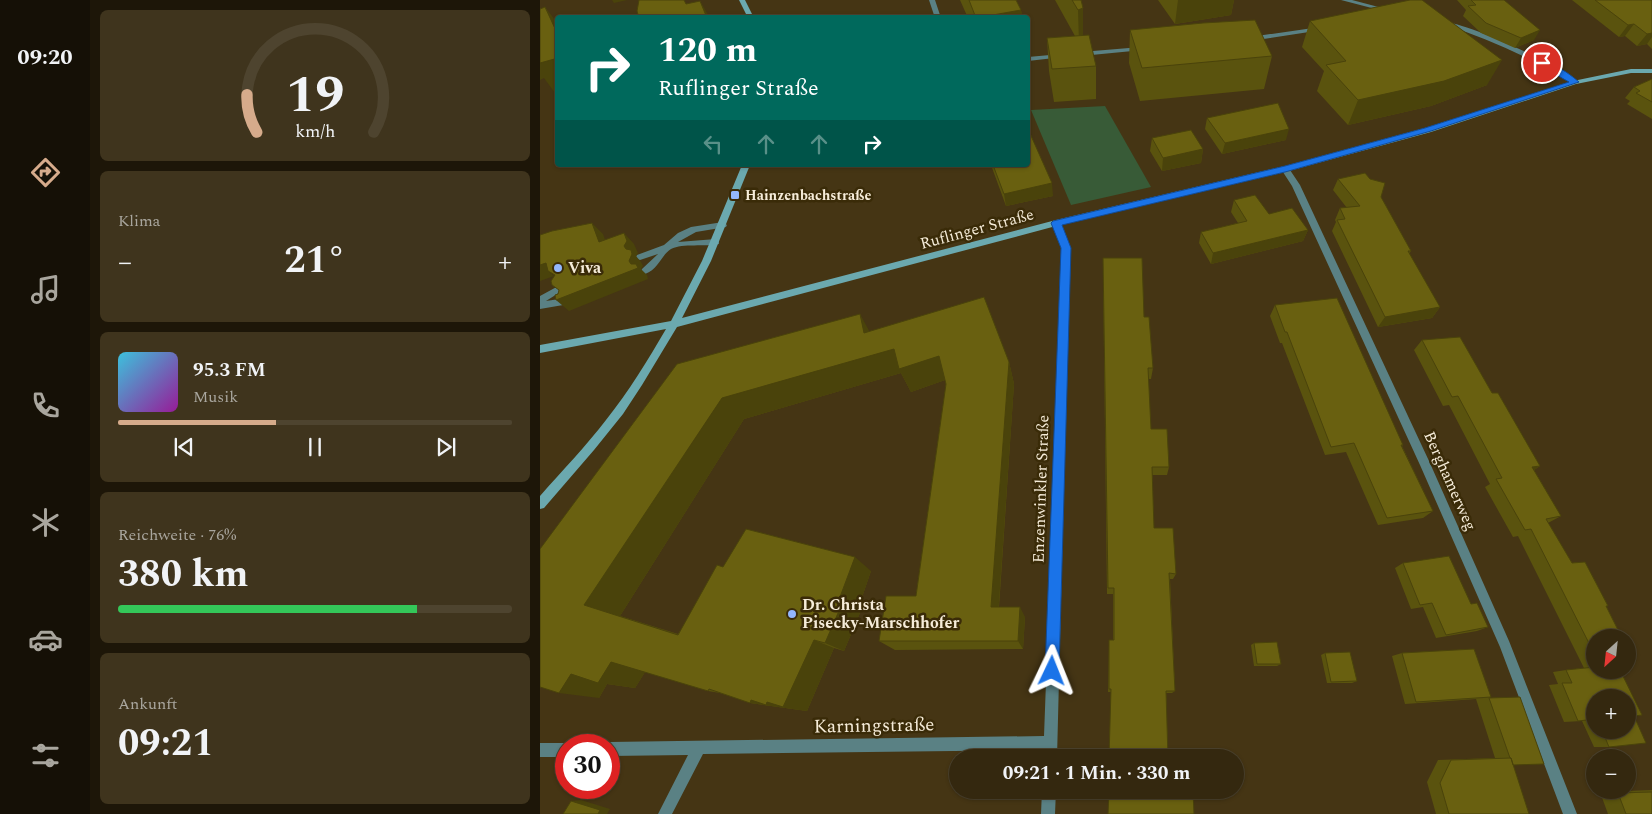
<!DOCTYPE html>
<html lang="de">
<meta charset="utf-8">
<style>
:root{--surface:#34280f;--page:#3f341d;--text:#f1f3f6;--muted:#a9a69e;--line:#4e442f;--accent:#d6ab8b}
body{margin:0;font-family:Spectral,serif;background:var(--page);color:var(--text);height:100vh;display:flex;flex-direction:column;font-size:19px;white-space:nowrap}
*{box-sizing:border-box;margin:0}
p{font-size:16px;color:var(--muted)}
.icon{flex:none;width:28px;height:28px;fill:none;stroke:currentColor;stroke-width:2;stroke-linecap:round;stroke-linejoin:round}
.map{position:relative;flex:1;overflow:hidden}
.sheet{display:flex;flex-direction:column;gap:10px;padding:10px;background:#1d1608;width:450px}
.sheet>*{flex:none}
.banner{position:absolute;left:15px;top:15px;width:475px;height:152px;border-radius:5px;box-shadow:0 1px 4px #0004,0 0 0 1px var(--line);background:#00695c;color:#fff;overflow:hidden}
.needle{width:32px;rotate:207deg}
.buttons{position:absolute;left:1046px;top:629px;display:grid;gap:10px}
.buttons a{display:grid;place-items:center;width:50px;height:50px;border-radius:50%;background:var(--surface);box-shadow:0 1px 4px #0004,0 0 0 1px var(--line);font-size:25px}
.speed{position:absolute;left:15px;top:734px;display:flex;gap:10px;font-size:25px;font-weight:700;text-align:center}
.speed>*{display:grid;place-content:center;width:65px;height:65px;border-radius:50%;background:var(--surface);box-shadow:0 1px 4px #0004,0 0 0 1px var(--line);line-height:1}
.speed .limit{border:8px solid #d22;background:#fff;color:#111}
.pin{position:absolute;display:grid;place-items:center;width:42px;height:42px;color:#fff;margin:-21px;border:2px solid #fff;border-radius:50%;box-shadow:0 1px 5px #0007}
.me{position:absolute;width:55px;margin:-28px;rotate:2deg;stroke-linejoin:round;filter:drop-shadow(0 0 4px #0008)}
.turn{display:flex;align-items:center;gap:18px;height:105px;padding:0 20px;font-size:22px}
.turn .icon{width:65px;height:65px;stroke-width:2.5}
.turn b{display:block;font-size:35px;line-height:42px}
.lanes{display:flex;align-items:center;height:48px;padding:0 20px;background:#0003;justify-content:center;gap:25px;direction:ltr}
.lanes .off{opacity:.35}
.big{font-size:38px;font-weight:700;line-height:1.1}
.sheet .card{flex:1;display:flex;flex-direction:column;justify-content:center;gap:8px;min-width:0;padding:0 18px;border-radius:8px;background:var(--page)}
.sheet .dial{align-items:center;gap:0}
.dial svg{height:130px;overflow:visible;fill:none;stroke:var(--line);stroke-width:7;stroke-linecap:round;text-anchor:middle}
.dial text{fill:var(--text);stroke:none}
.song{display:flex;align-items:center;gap:15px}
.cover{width:60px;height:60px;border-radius:8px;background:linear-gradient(135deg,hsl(190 70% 55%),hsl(300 70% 35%))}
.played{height:5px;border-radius:2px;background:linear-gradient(90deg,var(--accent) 40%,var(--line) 40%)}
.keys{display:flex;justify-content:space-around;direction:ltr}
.heat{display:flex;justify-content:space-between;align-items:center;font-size:28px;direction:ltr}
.charge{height:8px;border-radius:4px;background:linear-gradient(90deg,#34c759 76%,var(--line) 0)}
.trip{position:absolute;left:409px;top:749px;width:295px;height:50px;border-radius:25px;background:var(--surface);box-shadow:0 1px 4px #0004,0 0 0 1px var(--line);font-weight:700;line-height:50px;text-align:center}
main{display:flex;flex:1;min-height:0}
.dock{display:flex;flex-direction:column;width:90px;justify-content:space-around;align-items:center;background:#151006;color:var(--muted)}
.dock .icon{width:35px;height:35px}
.dock .active{color:var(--accent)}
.dock b{font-size:22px;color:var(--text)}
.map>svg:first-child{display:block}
</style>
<main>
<nav class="dock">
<b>09:20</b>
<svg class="icon active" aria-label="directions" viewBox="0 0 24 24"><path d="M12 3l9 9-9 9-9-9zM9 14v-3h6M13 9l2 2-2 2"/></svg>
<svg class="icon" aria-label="music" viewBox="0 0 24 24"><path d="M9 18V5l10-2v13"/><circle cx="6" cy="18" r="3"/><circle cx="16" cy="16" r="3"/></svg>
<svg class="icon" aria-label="phone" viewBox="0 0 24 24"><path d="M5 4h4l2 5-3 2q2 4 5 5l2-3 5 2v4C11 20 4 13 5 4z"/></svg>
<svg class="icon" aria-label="climate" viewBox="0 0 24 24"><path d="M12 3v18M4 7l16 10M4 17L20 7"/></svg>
<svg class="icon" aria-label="car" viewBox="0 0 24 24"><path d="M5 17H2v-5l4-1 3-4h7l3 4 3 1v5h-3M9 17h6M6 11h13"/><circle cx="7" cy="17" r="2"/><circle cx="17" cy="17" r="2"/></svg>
<svg class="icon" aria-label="filters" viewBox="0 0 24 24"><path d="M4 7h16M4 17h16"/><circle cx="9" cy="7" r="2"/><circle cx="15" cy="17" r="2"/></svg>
</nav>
<section class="sheet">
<div class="card dial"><svg viewBox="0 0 100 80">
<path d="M14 69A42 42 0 1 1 86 69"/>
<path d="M14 69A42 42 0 0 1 8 46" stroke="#d6ab8b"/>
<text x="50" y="56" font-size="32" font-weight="700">19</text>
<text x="50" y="72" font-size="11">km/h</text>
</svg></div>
<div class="card"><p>Klima</p>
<div class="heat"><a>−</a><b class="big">21°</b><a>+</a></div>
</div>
<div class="card">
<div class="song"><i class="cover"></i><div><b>95.3 FM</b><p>Musik</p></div></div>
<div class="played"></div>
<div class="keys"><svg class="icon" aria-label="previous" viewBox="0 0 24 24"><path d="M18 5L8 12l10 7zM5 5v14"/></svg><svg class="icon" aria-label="pause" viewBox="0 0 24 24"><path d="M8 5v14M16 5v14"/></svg><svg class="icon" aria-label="next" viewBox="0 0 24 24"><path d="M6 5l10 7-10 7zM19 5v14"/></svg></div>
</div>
<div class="card"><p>Reichweite · 76%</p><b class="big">380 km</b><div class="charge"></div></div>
<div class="card"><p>Ankunft</p><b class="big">09:21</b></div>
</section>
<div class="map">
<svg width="1112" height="814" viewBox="0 0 1112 814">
<rect width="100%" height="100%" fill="#453514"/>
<path fill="#385b37" d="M565 106 611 187 531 205 491 110Z"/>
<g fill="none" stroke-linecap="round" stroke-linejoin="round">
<path fill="#5a8184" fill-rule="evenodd" d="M183 222 187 225 186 227 156 232 138 242 176 239 179 240V244C165 247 143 243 131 249 121 255 119 269 105 274L102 273 101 271 102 269 118 254 100 260 97 259 96 257 97 255 124 245 138 233 151 227Z
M22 284 26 287 25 289 6 301 26 298 29 300 30 302 29 304 0 309V296Z"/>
<path fill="#5a8184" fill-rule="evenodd" d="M389 0H395L401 18H395Z
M801 0H812L850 10 847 12Z
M903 22C924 21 1021 66 1038 82L1033 83C992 58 948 39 903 24Z
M780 27 783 29 782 30 710 41 707 39 710 37Z
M601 47 604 49 603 50 541 56 538 54 541 52Z
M521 54 523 55V57L488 61V57Z
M745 166 748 167 760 185 889 461 969 641 1037 814H1023L960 647 880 465 752 186 741 169Z
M516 220 520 223 530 248 517 758H503L504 750 163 754 132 814H118L148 755 69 756V745L64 744 69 742 504 736 522 248 512 223Z
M0 743H26L30 745H26V757H0Z
M502 790H516L515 814H501Z"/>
<path fill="#6ba9af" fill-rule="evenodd" d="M199 0H205L214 18H208Z
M1091 69H1112V73H1091L1036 84 891 132 745 172 516 226 137 327 102 385 83 414 54 450 4 508 0 509V496C22 471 46 446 66 420 89 391 108 360 126 329L0 353V345L131 321 162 261 202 165H210L171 261 142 318 516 220 745 166 885 128 1033 81Z"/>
</g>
<path fill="#5a530e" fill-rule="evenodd" d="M420 0H476L481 10 482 18H428Z
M515 0H541L543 8V36L556 66V99L514 102 509 71 507 38 535 36Z
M618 0H694L691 15 635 24Z
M917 0H964L994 40 975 48 941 33 923 16 926 10Z
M1032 0H1112V49L1107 44 1097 46 1085 36 1079 37Z
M770 21 947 85 891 106 808 125 777 91 784 71 762 47Z
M590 30 732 56 724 89 600 101 589 63Z
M1112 79V119L1087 104 1090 101 1085 98 1094 87Z
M488 98 490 111V132L513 196 466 206 451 165H488Z
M667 118 746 140 682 154 665 129Z
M612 138 663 149 661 163 622 171 610 151Z
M798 179 841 197 871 251 869 254 900 307 892 318 838 327 792 231 796 222 795 220 800 208H807L793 190Z
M694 200 768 230 763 241 671 264 659 243 661 232 698 223 691 212Z
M563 270 604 317 613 368 611 379H608L611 429 629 467 627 475H612L614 528 636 574 633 579H630L635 691 632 693H626L628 758H569L571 692H568L569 644V640H573V594H567Z
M735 305 863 445 862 446 893 511 883 518 838 525 806 452 785 455 742 343H740L730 316Z
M329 332 469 362 474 384 459 607 485 617 483 649 355 650 339 641 376 596 406 384 405 380 371 392 361 373 204 419 80 616 138 634 183 567 331 571 319 606 322 608 304 651 294 648 267 711 210 703 180 693 168 691 105 672 95 688 67 684 59 698 0 549Z
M920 337 952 393H958L1000 466 994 470 1021 516 1008 523 1032 563 1045 562 1068 606H1066L1082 638H1055V670H1080L1102 715 1094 716 1106 743 1069 747H1054L1042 721 1024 722 1009 685 1018 684 1013 672 1026 670 1044 668 978 536 973 537 945 487 950 484 909 405 903 406 874 350 882 340ZM1055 698H1088V730H1055Z
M863 563 931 604 948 627 937 631 896 638 883 607 871 609 855 568Z
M714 643 741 664 737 666H714L711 645Z
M934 649 973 765 989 814H896L887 782 898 760 955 758 936 699 865 704 852 656 862 653Z
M785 653 817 681 812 683H787L781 655Z
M1112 790V814H1068L1060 792Z"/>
<path fill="#4a430b" d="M72 0H87L74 3Z
M638 0H694L691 15 635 24Z
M160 1 167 13 169 18H167Z
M5 7 18 24V35Z
M543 8V41L539 43 538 10Z
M481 10 482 18H438Z
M1094 24 1085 36 1079 37 1088 25Z
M1000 30 994 40 975 48 981 38Z
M1112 33V37L1107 44 1097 46 1107 34Z
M18 58V92L15 93 4 78 0 80V63Z
M962 60 947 85 891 106 808 125 818 100Z
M488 98 490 111V141L488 129Z
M749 129 746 140 682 154 685 143Z
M663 149 661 163 622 171 623 158Z
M512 183 513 196 466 206 464 194Z
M52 223 63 234 70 254 59 242Z
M768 230 763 241 671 264 673 253Z
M84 233 94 244 98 253 96 256 101 262 103 266 101 269 107 275 108 279 29 311 16 300 89 261 84 246Z
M6 263 8 271 14 276 0 281V265Z
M900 307 892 318 838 327 845 317Z
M320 314 333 338 354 349 399 356 408 379 371 392 361 373 204 419 80 616 168 644 44 605 182 398 324 333Z
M469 362 474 384 458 617 451 607Z
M1000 466 988 474 992 467Z
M315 557 331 571 319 606 322 608 304 651 285 643 300 597Z
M480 607 485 617 483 649 478 641Z
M274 640 294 648 267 711 210 703 211 700Z
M71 662 107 669 95 688 67 684 59 698 19 693 31 674Z
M41 800 70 809 67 814H58L31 801Z"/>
<path fill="#696010" stroke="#4a430b" d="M99 0H144L146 4 160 1 167 18H99L97 11Z
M429 0H476L481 10 436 18Z
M532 0H541L543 8 538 10Z
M870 0H882L962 60 904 81 818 100 786 65 806 61 770 21Z
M931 0H964L1000 30 981 38 946 23 928 6 936 5Z
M1055 0H1112V33L1107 34 1094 24 1088 25Z
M5 7 18 35V58L0 63V9Z
M715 20 732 56 602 68 590 30 663 23Z
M549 35 556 66 512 69 507 38Z
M1112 79V102L1096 93 1100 91 1094 87Z
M488 98V129L512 183 464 194 453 165H488Z
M738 103 749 129 685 143 667 118Z
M651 130 663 149 623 158 612 138Z
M825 173 830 179 845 183 841 197 871 251H868L900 307 845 317 797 220 805 219 800 208 820 206 798 179Z
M715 195 729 214 752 208 768 230 673 253 661 232 707 221 694 200Z
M52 223 59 242 84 233 87 241 84 246 86 249 91 250 92 254 89 261 91 264H96L98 268 16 300 15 295 18 294 19 290 12 285 11 281 15 275 8 271 6 263 0 265V235L12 231Z
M563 258H602L604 317H609L613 368H608L611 429H627L629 467H612L614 528H633L636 574 629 573 635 691H626L628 758H569L571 689H569V640H574V588H568Z
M444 297 469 362 451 607H480L478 641H339L346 596H376L406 384 399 356 359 369 354 349 182 398 44 605 138 635 177 565 183 567 206 529 315 557 300 597H305L285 643 274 640 243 707 227 702 226 705 211 700 210 703 169 689 168 691 71 662 58 683 31 674 19 693 0 687V549L137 364 320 314 324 333Z
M797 298 863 445H861L893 511 847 518 814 443 791 447 747 332H745L735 305Z
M920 337 952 393H958L1000 466 992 467 1021 516 1006 519 1032 563 1045 562 1068 606H1066L1082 638H1055V655L991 529 985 530 956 479 962 478 918 396 912 397 882 340Z
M909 556 931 604 937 603 948 627 906 635 892 603 880 605 863 563Z
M737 642 741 664H717L714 643Z
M934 649 951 697 876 702 862 653Z
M1088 650 1094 664H1088Z
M810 652 817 681 791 682 785 653Z
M1055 667V670H1080L1102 715 1094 716 1106 743 1069 747 1062 730H1088V698H1055V719L1038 721 1022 683H1032L1026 670Z
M980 697 1004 764 973 765 971 758H970L949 698Z
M971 758 989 814H909L900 783 911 760Z
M569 790H653L654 814H568Z
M1112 792V814H1086L1078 793Z
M31 801 60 810 58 814H23Z"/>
<path fill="#1a73e8" stroke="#114b97" d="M999 62C1012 61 1030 74 1039 82L891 131 745 172 522 225 531 248 519 671 517 676 512 678 507 676 505 671 521 248 511 223 513 221 745 166 885 128 1029 82 999 65Z"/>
<g fill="#93b7fd" stroke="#3a2b08" stroke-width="2">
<rect x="190" y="190" width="10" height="10" rx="2.5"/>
<circle cx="18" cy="268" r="5"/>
<circle cx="252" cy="614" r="5"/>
</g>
<g text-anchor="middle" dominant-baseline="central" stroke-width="5" stroke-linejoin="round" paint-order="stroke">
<g font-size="14" font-weight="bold" fill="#f6ecd9" stroke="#3a2b08" text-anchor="start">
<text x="205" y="195">Hainzenbachstraße</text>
</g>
<g font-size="16" fill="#f6ecd9" stroke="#3a2b08">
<text transform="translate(437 229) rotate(-15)">Ruflinger Straße</text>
<text transform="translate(910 481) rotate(66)">Berghamerweg</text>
<text transform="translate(501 489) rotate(-88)">Enzenwinkler Straße</text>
</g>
<g font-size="16" font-weight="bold" fill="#f6ecd9" stroke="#3a2b08" text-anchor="start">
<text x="28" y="268">Viva</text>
<text x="262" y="605">Dr. Christa<tspan x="262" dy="18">Pisecky-Marschhofer</tspan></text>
</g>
<g font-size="19" fill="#f6ecd9" stroke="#3a2b08">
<text transform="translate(334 726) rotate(-1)">Karningstraße</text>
</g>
</g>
</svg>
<div class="buttons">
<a><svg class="needle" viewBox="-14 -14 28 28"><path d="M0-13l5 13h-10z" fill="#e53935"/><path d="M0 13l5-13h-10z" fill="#a9a69e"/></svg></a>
<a>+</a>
<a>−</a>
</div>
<div class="speed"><div class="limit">30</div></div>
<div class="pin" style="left:1002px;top:63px;background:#d93025"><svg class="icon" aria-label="arrive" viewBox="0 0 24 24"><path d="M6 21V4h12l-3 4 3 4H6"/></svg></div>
<svg class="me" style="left:512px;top:671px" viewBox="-20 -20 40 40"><path d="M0-17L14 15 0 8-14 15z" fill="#1a73e8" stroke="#fff" stroke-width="4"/></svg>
<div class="trip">09:21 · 1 Min. · 330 m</div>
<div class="banner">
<div class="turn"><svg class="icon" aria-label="right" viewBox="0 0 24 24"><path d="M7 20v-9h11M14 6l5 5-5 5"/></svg><div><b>120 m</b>Ruflinger Straße</div></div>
<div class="lanes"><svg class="icon off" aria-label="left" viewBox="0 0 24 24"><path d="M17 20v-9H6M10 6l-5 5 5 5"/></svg><svg class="icon off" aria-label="ahead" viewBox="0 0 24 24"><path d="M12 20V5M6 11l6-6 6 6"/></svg><svg class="icon off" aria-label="ahead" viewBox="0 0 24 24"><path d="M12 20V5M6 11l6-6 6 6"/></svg><svg class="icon" aria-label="right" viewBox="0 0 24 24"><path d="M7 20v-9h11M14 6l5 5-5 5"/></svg></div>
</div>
</div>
</main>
